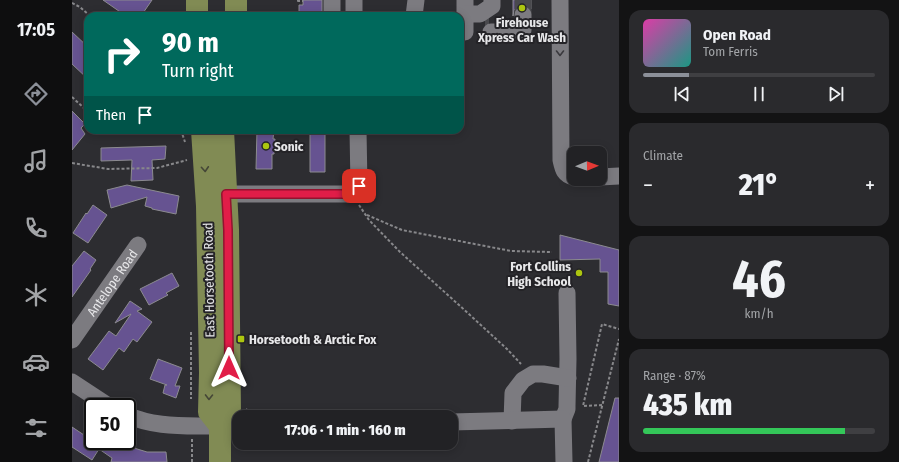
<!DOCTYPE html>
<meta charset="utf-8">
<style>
:root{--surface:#222225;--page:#2a2a2d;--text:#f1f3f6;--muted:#a2a4a7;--line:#3f3f42;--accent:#8c9099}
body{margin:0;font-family:"Fira Sans Condensed",sans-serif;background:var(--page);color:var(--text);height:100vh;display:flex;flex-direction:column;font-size:15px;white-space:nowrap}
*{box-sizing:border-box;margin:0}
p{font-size:13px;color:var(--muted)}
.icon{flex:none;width:22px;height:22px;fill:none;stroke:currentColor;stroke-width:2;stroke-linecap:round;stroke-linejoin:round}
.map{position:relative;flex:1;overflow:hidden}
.sheet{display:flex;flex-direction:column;gap:10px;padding:10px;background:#131314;width:280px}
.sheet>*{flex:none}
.guide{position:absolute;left:12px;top:12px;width:380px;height:122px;border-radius:12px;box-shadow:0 2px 10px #0003,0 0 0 1px var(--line);background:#00695c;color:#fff;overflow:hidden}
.needle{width:26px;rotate:89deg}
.tools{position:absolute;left:495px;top:146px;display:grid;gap:8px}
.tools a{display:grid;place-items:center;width:40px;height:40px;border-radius:8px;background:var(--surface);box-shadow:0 2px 10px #0003,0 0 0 1px var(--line);font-size:20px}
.speed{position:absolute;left:12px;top:398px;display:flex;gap:8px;font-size:20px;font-weight:700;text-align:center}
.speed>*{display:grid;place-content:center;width:52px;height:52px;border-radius:50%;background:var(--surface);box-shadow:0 2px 10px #0003,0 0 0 1px var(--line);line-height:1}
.speed .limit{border:2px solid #111;border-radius:6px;background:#fff;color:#111}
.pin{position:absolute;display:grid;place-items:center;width:34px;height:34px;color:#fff;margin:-17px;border-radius:8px;box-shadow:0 2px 6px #0006}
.me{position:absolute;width:44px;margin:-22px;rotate:0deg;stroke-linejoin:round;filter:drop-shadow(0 0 3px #0008)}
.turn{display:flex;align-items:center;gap:14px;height:84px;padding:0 12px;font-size:18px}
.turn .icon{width:52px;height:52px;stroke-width:2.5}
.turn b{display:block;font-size:28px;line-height:34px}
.then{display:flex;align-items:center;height:38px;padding:0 12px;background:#0003;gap:8px;font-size:15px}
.big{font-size:30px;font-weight:800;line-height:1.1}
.sheet .widget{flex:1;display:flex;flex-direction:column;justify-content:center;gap:6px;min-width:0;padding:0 14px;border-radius:12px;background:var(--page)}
.sheet .dial{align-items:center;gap:0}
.dial b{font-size:52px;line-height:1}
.song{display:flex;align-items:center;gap:12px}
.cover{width:48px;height:48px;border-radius:6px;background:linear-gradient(135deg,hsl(320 70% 55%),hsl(170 70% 35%))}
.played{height:4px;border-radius:2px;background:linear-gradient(90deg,var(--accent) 20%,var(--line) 20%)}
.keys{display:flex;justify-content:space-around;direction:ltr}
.heat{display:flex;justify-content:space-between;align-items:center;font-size:22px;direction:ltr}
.charge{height:6px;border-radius:3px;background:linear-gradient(90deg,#34c759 87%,var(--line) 0)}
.trip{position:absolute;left:160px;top:410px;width:226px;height:40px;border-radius:12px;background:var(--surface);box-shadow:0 2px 10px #0003,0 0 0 1px var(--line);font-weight:800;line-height:40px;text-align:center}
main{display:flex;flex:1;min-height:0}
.menu{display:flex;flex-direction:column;width:72px;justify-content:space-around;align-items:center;background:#0e0e0f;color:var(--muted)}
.menu .icon{width:28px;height:28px}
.menu .on{color:var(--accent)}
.menu b{font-size:18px;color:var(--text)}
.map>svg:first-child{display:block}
</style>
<main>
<nav class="menu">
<b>17:05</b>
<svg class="icon on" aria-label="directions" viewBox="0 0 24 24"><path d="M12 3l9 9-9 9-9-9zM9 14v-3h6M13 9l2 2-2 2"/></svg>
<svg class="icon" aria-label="music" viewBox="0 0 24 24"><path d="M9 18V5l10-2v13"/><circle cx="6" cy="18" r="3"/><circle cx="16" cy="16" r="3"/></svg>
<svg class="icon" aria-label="phone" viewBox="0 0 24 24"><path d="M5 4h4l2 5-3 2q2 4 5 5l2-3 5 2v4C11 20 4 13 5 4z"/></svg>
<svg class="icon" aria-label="climate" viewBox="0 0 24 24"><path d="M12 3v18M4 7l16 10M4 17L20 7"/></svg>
<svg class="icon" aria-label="car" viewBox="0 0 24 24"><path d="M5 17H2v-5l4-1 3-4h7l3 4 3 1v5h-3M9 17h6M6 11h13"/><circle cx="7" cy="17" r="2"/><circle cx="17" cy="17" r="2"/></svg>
<svg class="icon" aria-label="filters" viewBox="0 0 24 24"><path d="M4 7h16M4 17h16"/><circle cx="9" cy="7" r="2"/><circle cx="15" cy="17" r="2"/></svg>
</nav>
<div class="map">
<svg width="547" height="462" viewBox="0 0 547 462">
<rect width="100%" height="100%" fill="#2d2d31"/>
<path fill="#665391" stroke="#8c8b90" d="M31 0H80L69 16H54Z
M231 0H250V16H227V5H231Z
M441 0H459V9L456 6 451 5 446 6 442 10 441 16Z
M0 32 16 47V79L0 64Z
M0 111 13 124 9 128 13 134 0 150Z
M185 130H202L201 139H203L202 154H200V169H184Z
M238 130H253V172H238Z
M94 146 93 159 80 160 81 180 59 181 60 160 29 161V148Z
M55 185 107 196 104 214 80 209V208L73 206 75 197 39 208 35 190Z
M21 205 35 215 16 243 1 233 14 213 15 214Z
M488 235 547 250V306L536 304V272H528V259L488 260Z
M12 251 24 260 18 269 19 270 0 297V266Z
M100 273 107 286 94 293 96 295 77 305 68 289Z
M58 301 70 309 65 311 80 322 65 342 61 339 52 352 47 348 31 370 16 359 37 331 44 336 59 314 43 323Z
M86 359 110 368 103 386H108L104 398 91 393 93 385H95L78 379Z
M543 398H547V462H527Z
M0 427 21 441H39L75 452H94L95 462H39L40 458 27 449 20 460 0 447Z"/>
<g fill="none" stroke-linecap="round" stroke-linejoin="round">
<path stroke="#49494d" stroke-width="17" stroke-dasharray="17 8" stroke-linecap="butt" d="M451 0V15
M413 22H417"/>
<path stroke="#88888b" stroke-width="2" stroke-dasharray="3 2" stroke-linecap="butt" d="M226 0V1H231
M0 3 8 7 18 16
M0 97 13 109
M109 130 113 142
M0 163 36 169 85 168 115 160
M287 205 297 220 328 252 387 305 435 349 449 364
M295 215 330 230 439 251 480 252
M119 332V399
M530 405 511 406 530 324 547 329
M174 409 177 412 184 413 371 410
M120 439V462
M208 443 210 448
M516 462 547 339"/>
<g stroke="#7c7b80" stroke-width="17">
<path d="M260 0V16"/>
<path d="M282 0V16"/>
<path d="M393 0V32"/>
<path d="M488 0 489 160C491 169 492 175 502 177"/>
<path d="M393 14H408L420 6V0"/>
<path d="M342 16 344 0"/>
<path d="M419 32H447L451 30V15"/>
<path d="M528 177 547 176"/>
<path d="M154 194H278L287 186 286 130"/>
<path id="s1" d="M0 340 66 245"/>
<path d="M0 382 38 407"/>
<path d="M55 415C77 425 102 426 126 426 140 426 153 426 167 426"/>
<path d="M491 419 495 409V406L496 359 495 293"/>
<path d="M440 421 441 393 451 380 461 374H471L496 378"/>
<path d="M379 422 491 419 492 462"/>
</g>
<path stroke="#818b54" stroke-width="22" d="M125 0V16
M164 0V16
M130 130 135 206 138 373 137 412 148 426
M148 462V426L158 412 156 230 151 130"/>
</g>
<defs><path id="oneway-chevron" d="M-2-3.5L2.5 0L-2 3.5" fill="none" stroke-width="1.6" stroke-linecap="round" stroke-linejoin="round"/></defs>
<use stroke="#3a393d" href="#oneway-chevron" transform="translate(488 53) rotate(90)"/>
<g stroke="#454737">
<use href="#oneway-chevron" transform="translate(133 169) rotate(86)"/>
<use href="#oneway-chevron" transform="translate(137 397) rotate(91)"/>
</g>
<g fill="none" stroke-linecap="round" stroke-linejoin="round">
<defs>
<path id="route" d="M157 368 156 230 154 194H278L287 186"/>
</defs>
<use href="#route" stroke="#92132f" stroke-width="10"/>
<use href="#route" stroke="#e11d48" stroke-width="7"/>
</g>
<g fill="#adc610" stroke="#242327" stroke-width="1.5">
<circle cx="450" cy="8" r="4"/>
<circle cx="194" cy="146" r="4"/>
<circle cx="507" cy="273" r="4"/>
<rect x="165" y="335" width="8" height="8" rx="2"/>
</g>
<g text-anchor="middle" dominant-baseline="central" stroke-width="4" stroke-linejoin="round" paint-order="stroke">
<g font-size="13" font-weight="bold" fill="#e7e7e9" stroke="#242327" text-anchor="start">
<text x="450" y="22" text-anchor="middle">Firehouse<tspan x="450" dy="15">Xpress Car Wash</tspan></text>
<text x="202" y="146">Sonic</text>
<text x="499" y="266" text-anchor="end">Fort Collins<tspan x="499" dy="15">High School</tspan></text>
<text x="177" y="339">Horsetooth &amp; Arctic Fox</text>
</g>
<g font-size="13" fill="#e7e7e9" stroke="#242327">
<text transform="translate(137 280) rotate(-91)">East Horsetooth Road</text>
<text stroke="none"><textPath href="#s1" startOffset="70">Antelope Road</textPath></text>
</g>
</g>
</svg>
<div class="tools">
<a><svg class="needle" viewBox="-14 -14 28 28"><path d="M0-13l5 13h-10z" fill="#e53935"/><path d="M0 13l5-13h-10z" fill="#a2a4a7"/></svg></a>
</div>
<div class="speed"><div class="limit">50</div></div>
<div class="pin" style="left:287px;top:186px;background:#d93025"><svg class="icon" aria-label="arrive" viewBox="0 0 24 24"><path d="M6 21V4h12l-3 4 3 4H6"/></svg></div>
<svg class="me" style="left:157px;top:368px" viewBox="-20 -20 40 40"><path d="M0-17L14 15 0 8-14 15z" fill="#e11d48" stroke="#fff" stroke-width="4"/></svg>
<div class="trip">17:06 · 1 min · 160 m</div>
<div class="guide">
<div class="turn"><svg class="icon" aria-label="right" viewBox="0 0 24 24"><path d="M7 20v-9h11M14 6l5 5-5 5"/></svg><div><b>90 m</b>Turn right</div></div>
<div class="then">Then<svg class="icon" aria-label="arrive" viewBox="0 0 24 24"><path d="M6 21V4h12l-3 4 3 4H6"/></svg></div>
</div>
</div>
<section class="sheet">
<div class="widget">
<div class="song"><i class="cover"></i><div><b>Open Road</b><p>Tom Ferris</p></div></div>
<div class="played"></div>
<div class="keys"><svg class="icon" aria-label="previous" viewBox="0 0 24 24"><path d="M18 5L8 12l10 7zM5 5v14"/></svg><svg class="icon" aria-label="pause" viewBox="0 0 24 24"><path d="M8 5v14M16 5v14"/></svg><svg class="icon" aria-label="next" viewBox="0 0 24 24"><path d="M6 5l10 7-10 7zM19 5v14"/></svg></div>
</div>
<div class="widget"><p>Climate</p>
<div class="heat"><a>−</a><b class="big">21°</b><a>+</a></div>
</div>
<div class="widget dial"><b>46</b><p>km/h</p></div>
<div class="widget"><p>Range · 87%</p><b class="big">435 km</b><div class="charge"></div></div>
</section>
</main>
